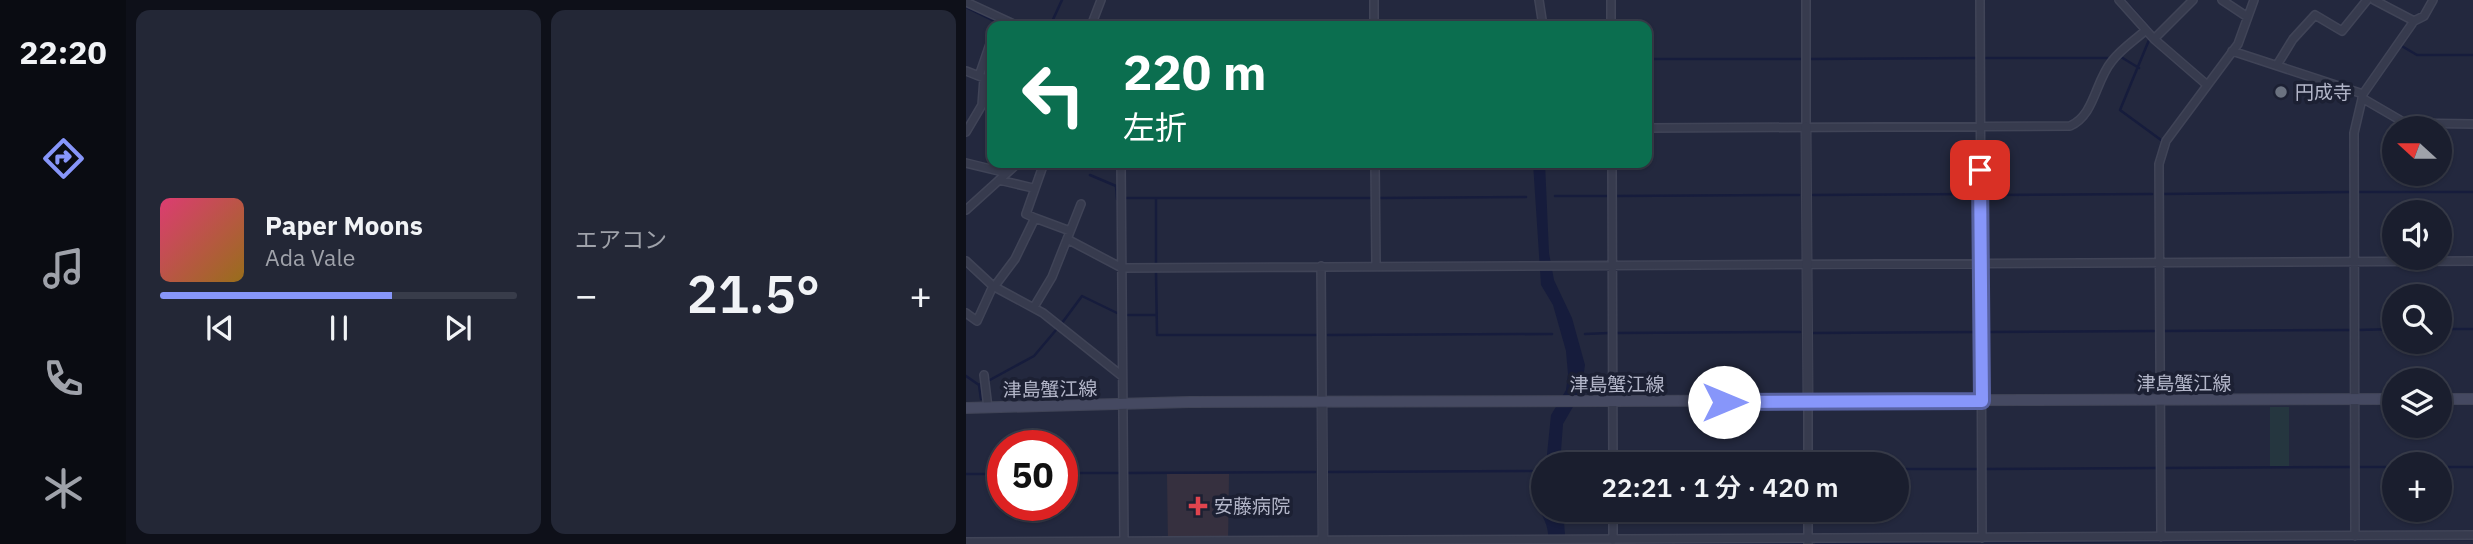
<!DOCTYPE html>
<html lang="ja">
<meta charset="utf-8">
<style>
:root{--surface:#1a1e2e;--page:#232736;--text:#f1f3f6;--muted:#9fa2aa;--line:#383c4a;--accent:#8796fa}
body{margin:0;font-family:"IBM Plex Sans","Noto Sans JP",sans-serif;background:var(--page);color:var(--text);height:100vh;display:flex;flex-direction:column;font-size:26px;white-space:nowrap}
*{box-sizing:border-box;margin:0}
p{font-size:23px;color:var(--muted)}
.icon{flex:none;width:38px;height:38px;fill:none;stroke:currentColor;stroke-width:2;stroke-linecap:round;stroke-linejoin:round}
.map{position:relative;flex:1;overflow:hidden}
.panel{display:flex;flex-direction:column;gap:10px;padding:10px;background:#0e1019;width:840px}
.panel>*{flex:none}
.guide{position:absolute;left:21px;top:21px;width:665px;height:147px;border-radius:14px;box-shadow:0 2px 5px #0004,0 0 0 2px var(--line);background:#0b6e4f;color:#fff;overflow:hidden}
.needle{width:46px;rotate:291deg}
.controls{position:absolute;left:1416px;top:116px;display:grid;gap:14px}
.controls a{display:grid;place-items:center;width:70px;height:70px;border-radius:50%;background:var(--surface);box-shadow:0 2px 5px #0004,0 0 0 2px var(--line);font-size:35px}
.speed{position:absolute;left:21px;top:430px;display:flex;gap:14px;font-size:35px;font-weight:700;text-align:center}
.speed>*{display:grid;place-content:center;width:91px;height:91px;border-radius:50%;background:var(--surface);box-shadow:0 2px 5px #0004,0 0 0 2px var(--line);line-height:1}
.speed .limit{border:10px solid #d22;background:#fff;color:#111}
.pin{position:absolute;display:grid;place-items:center;width:60px;height:60px;color:#fff;margin:-30px;border-radius:14px;box-shadow:0 4px 10px #0006}
.me{position:absolute;width:77px;margin:-38px;rotate:90deg;stroke-linejoin:round;filter:drop-shadow(0 0 5px #0008)}
.turn{display:flex;align-items:center;gap:24px;height:147px;padding:0 21px;font-size:32px}
.turn .icon{width:91px;height:91px;stroke-width:2.5}
.turn b{display:block;font-size:49px;line-height:60px}
.big{font-size:52px;font-weight:600;line-height:1.1}
.panel .widget{flex:1;display:flex;flex-direction:column;justify-content:center;gap:10px;min-width:0;padding:0 24px;border-radius:14px;background:var(--page)}
.song{display:flex;align-items:center;gap:21px}
.cover{width:84px;height:84px;border-radius:10px;background:linear-gradient(135deg,hsl(340 70% 55%),hsl(40 70% 35%))}
.played{height:7px;border-radius:4px;background:linear-gradient(90deg,var(--accent) 65%,var(--line) 65%)}
.keys{display:flex;justify-content:space-around;direction:ltr}
.heat{display:flex;justify-content:space-between;align-items:center;font-size:38px;direction:ltr}
.panel .tiles{flex:1;display:grid;gap:10px;grid-template-columns:repeat(2,1fr)}
.trip{position:absolute;left:565px;top:452px;width:378px;height:70px;border-radius:35px;background:var(--surface);box-shadow:0 2px 5px #0004,0 0 0 2px var(--line);font-weight:600;line-height:70px;text-align:center}
main{display:flex;flex:1;min-height:0}
.menu{display:flex;flex-direction:column;width:126px;justify-content:space-around;align-items:center;background:#0a0c12;color:var(--muted)}
.menu .icon{width:49px;height:49px}
.menu .active{color:var(--accent)}
.menu b{font-size:32px;color:var(--text)}
.map>svg:first-child{display:block}
</style>
<main>
<nav class="menu">
<b>22:20</b>
<svg class="icon active" aria-label="directions" viewBox="0 0 24 24"><path d="M12 3l9 9-9 9-9-9zM9 14v-3h6M13 9l2 2-2 2"/></svg>
<svg class="icon" aria-label="music" viewBox="0 0 24 24"><path d="M9 18V5l10-2v13"/><circle cx="6" cy="18" r="3"/><circle cx="16" cy="16" r="3"/></svg>
<svg class="icon" aria-label="phone" viewBox="0 0 24 24"><path d="M5 4h4l2 5-3 2q2 4 5 5l2-3 5 2v4C11 20 4 13 5 4z"/></svg>
<svg class="icon" aria-label="climate" viewBox="0 0 24 24"><path d="M12 3v18M4 7l16 10M4 17L20 7"/></svg>
</nav>
<section class="panel">
<div class="tiles">
<div class="widget">
<div class="song"><i class="cover"></i><div><b>Paper Moons</b><p>Ada Vale</p></div></div>
<div class="played"></div>
<div class="keys"><svg class="icon" aria-label="previous" viewBox="0 0 24 24"><path d="M18 5L8 12l10 7zM5 5v14"/></svg><svg class="icon" aria-label="pause" viewBox="0 0 24 24"><path d="M8 5v14M16 5v14"/></svg><svg class="icon" aria-label="next" viewBox="0 0 24 24"><path d="M6 5l10 7-10 7zM19 5v14"/></svg></div>
</div>
<div class="widget"><p>エアコン</p>
<div class="heat"><a>−</a><b class="big">21.5°</b><a>+</a></div>
</div>
</div>
</section>
<div class="map">
<svg width="1507" height="544" viewBox="0 0 1507 544">
<rect width="100%" height="100%" fill="#23283e"/>
<path fill="#36303f" d="M201 474H263L262 544H202Z"/>
<path fill="#25363f" d="M1304 407H1323V466H1304Z"/>
<path fill="#161c3c" d="M567 163H579L583 253 588 280 606 318 619 365 615 393 597 424 594 464H580L585 415 600 390 602 374 600 351 587 305 575 285Z
M577 470 578 509H597L599 535 595 544H581C589 515 552 503 577 470Z"/>
<g fill="none" stroke-linecap="round" stroke-linejoin="round">
<path stroke="#161c3c" stroke-width="2.5" d="M1159 0V1
M1163 5 1185 30
M0 7 28 21
M33 24 39 26
M84 26 96 0
M1183 40 1154 110 1195 140
M1434 45 1451 55H1507
M1155 57 1173 68
M1017 58H1142
M681 59H835
M845 59 1010 58
M126 169 128 163
M124 175 150 186 151 199
M1392 192H1507
M1196 194 1383 192
M847 195 1010 194
M1018 195 1186 194
M589 196H643
M649 196 833 195
M160 198H190V263
M190 198H405
M414 198 560 197
M190 272 191 335H351
M162 315H190
M96 323 116 296 151 313
M1474 329H1507
M1392 330 1428 329
M1197 331 1384 330
M1019 332 1188 331
M650 333 834 332
M848 333 1012 332
M619 334 643 333
M362 335 586 334
M0 376 13 385
M22 381 68 356 90 330
M15 399 13 385 16 384
M1392 467H1428
M1474 467H1507
M1198 468 1386 467
M931 469H1011
M1020 469 1191 468
M363 472 566 471
M96 473H152
M161 473 349 472
M0 474H37
M850 543 1507 539
M410 544H452
M531 544H570
M607 544H618
M671 544H705
M710 544 836 543"/>
<defs>
<path id="minor" d="M408 0V26
M573 0 577 26
M645 0V26
M840 0V127
M1014 0 1016 538
M1153 0 1188 39 1227 0
M1256 0 1280 16
M1408 0 1448 21
M0 2 52 26
M125 26 135 0
M1188 39 1240 84
M1266 51 1397 94
M1311 65 1327 39 1349 15 1376 31 1401 0
M0 71 18 78 16 105 0 132
M13 76 26 38
M1397 94 1448 21 1458 16 1467 0
M1396 98 1439 123 1507 124
M681 128 1104 126C1129 115 1129 81 1146 61 1155 49 1169 40 1180 30
M0 163 41 173
M155 163 158 544
M409 163 410 266
M646 163 647 464
M33 180 67 188
M0 210 52 163
M69 218 104 231
M101 239 156 268 1507 261
M0 261 27 286 77 313 156 376
M355 266 356 403
M28 287 49 259 69 218 60 214 78 163
M68 307 86 277 115 204
M0 313 11 321 27 286
M18 375 22 408
M842 401V464
M647 509V540
M842 509V544
M1389 536 1388 133 1396 99
M1195 537 1193 164 1200 141 1272 44 1288 0
M0 542 1507 535"/>
<path id="tertiary" d="M840 127 842 401
M356 403 357 544"/>
<path id="secondary" d="M1474 399H1507
M0 408 223 402 1428 399"/>
</defs>
<use href="#minor" stroke="#404457" stroke-width="10"/>
<use href="#tertiary" stroke="#404457" stroke-width="11"/>
<use href="#secondary" stroke="#404457" stroke-width="12"/>
<use href="#minor" stroke="#373b4e" stroke-width="7"/>
<use href="#tertiary" stroke="#373b4e" stroke-width="9"/>
<use href="#secondary" stroke="#454961" stroke-width="10"/>
</g>
<g fill="none" stroke-linecap="round" stroke-linejoin="round">
<defs>
<path id="route" d="M758 402 1016 401 1014 170"/>
</defs>
<use href="#route" stroke="#5862a2" stroke-width="18"/>
<use href="#route" stroke="#8796fa" stroke-width="12"/>
</g>
<circle fill="#6b7280" stroke="#1c2033" stroke-width="2.5" cx="1315" cy="92" r="7"/>
<path fill="#e0444e" stroke="#1c2033" stroke-width="2.5" d="M228.5 495.5h7v7h7v7h-7v7h-7v-7h-7v-7h7z"/>
<g text-anchor="middle" dominant-baseline="central" stroke-width="7" stroke-linejoin="round" paint-order="stroke">
<g font-size="19" fill="#b3b6c9" stroke="#1c2033" text-anchor="start">
<text x="1329" y="92">円成寺</text>
<text x="248" y="506">安藤病院</text>
</g>
<g font-size="19" fill="#b3b6c9" stroke="#1c2033">
<text x="1218" y="383">津島蟹江線</text>
<text x="651" y="384">津島蟹江線</text>
<text transform="translate(84 389) rotate(-1)">津島蟹江線</text>
</g>
</g>
</svg>
<div class="controls">
<a><svg class="needle" viewBox="-14 -14 28 28"><path d="M0-13l5 13h-10z" fill="#e53935"/><path d="M0 13l5-13h-10z" fill="#9fa2aa"/></svg></a>
<a><svg class="icon" aria-label="sound" viewBox="0 0 24 24"><path d="M4 9h4l5-4v14l-5-4H4zM17 9q2 3 0 6"/></svg></a>
<a><svg class="icon" aria-label="search" viewBox="0 0 24 24"><circle cx="10" cy="10" r="6"/><path d="M15 15l6 6"/></svg></a>
<a><svg class="icon" aria-label="layers" viewBox="0 0 24 24"><path d="M12 4l9 5-9 5-9-5zM3 14l9 5 9-5"/></svg></a>
<a>+</a>
</div>
<div class="speed"><div class="limit">50</div></div>
<div class="pin" style="left:1014px;top:170px;background:#d93025"><svg class="icon" aria-label="arrive" viewBox="0 0 24 24"><path d="M6 21V4h12l-3 4 3 4H6"/></svg></div>
<svg class="me" style="left:758px;top:402px" viewBox="-20 -20 40 40"><circle r="19" fill="#fff"/><path d="M0-13L10 11 0 6-10 11z" fill="#8796fa"/></svg>
<div class="trip">22:21 · 1 分 · 420 m</div>
<div class="guide">
<div class="turn"><svg class="icon" aria-label="left" viewBox="0 0 24 24"><path d="M17 20v-9H6M10 6l-5 5 5 5"/></svg><div><b>220 m</b>左折</div></div>
</div>
</div>
</main>
